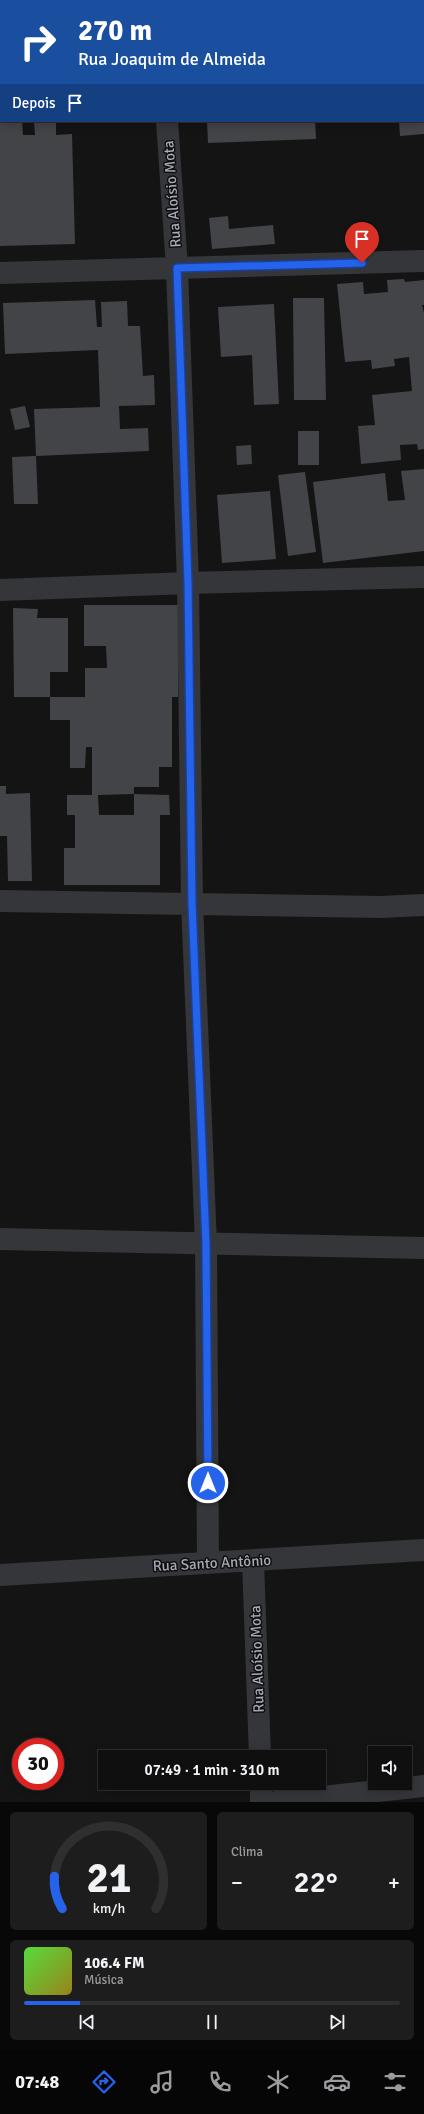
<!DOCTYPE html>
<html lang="pt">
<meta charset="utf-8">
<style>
:root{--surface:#0f0f10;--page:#1d1d1e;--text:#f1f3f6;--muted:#9b9c9f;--line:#2f2f30;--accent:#2563eb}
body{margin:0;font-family:Signika,sans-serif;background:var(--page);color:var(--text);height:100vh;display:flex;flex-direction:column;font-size:15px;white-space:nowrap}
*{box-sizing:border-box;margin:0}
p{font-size:13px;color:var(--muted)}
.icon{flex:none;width:22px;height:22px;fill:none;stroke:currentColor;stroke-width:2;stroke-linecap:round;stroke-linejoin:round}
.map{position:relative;height:1802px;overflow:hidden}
.sheet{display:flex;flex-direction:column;gap:10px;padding:10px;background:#080809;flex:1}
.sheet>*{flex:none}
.guide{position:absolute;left:0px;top:0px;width:424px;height:122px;box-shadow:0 2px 10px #0003,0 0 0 1px var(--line);background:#1a4fa0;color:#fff;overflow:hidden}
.tools{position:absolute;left:368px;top:1746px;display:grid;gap:8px}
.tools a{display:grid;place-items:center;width:44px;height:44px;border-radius:0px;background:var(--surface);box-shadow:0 2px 10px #0003,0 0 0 1px var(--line);font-size:20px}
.speed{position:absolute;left:12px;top:1738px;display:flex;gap:8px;font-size:20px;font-weight:700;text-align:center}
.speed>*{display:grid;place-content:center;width:52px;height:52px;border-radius:50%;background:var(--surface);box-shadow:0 2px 10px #0003,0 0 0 1px var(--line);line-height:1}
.speed .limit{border:6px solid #d22;background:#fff;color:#111}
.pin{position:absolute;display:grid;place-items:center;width:34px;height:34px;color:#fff;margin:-41px -17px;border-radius:50% 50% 50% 0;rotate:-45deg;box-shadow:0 0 4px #0007}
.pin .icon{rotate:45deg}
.me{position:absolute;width:44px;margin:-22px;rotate:0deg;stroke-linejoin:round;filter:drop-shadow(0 0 3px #0008)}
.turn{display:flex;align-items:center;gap:14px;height:84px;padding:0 12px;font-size:18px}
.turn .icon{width:52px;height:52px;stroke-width:2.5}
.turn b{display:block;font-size:28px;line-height:34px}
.then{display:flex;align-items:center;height:38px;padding:0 12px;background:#0003;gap:8px;font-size:15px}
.big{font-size:30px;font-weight:600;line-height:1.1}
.sheet .tile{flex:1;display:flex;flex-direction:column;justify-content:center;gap:6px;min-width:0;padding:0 14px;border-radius:6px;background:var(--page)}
.sheet .dial{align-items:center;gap:0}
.dial svg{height:104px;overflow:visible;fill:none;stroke:var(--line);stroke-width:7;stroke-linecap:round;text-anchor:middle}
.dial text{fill:var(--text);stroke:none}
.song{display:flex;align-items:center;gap:12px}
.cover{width:48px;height:48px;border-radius:6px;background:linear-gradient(135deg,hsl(110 70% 55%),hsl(50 70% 35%))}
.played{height:4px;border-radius:2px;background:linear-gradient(90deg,var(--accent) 15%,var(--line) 15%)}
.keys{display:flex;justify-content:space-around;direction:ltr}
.heat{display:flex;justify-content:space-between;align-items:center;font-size:22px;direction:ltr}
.sheet .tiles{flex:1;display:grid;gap:10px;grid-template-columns:1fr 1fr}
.tile:last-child{grid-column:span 2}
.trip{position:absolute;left:98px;top:1750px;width:228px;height:40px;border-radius:0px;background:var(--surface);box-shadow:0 2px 10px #0003,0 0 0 1px var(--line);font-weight:600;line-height:40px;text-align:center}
.menu{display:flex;height:64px;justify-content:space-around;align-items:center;background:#060606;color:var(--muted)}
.menu .icon{width:28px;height:28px}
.menu .active{color:var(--accent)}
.menu b{font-size:18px;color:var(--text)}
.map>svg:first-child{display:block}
</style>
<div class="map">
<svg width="424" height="1802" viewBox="0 0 424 1802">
<rect width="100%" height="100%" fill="#141415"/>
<path fill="#434448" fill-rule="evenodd" d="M0 121H22L23 135H35L34 121H56V135L72 134 75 244 0 246Z
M207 121H315L316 139 208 143Z
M399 121H424V134L400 136Z
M228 216 229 229 273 225 275 244 212 249 209 218Z
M404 279 405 282 424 280V305H422L424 313V449L418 450 417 444 400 445 401 460 361 464 358 426 375 425 372 395 412 391 409 357 394 359 395 366 372 369 371 360 345 362 337 284 363 282 364 294 388 292 387 280Z
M293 298H324L326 400H294Z
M95 300 97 327H102L101 302 127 301 128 326H140L143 376 154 375 155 405 119 406 120 429 148 428 149 451 36 456 38 504H14L12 457 36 456 34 409 100 407 98 350 5 354 3 303Z
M274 304 279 404 254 405 252 355 221 357 218 307Z
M25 406 30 427 15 430 10 409Z
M298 431H319V465H298Z
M251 445 252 464 237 465 236 446Z
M424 469V551L323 563 313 482 385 473 388 501 405 500 401 471Z
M305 472 316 552 288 556 278 475Z
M270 491 276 559 222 563 217 495Z
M84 605H178V697H172V767H159V787H134V794L169 795 170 815H160V885H64V848H75V815H67V795H92V747H86L85 768H70V720H50V697H14L13 608 38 609 37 618H68V672H50V697H85V668H107L106 646H84ZM134 794V815H99L98 795Z
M0 786H6V794L30 793 32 881H8L7 836H0Z"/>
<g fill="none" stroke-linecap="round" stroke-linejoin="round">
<path stroke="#35363a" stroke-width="22" d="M158 0V1
M167 121 177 268 188 583 192 903 206 1244 208 1563
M0 273 424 261
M0 590 188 583 424 577
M0 901 380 907 424 905
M0 1239 424 1248
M253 1561 260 1757
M0 1575 424 1550
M261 1783V1802
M276 1802 424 1786"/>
</g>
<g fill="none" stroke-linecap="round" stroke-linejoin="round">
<defs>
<path id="route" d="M208 1483 206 1244 192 903 188 583 177 268 362 263"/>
</defs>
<use href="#route" stroke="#184099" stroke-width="10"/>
<use href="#route" stroke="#2563eb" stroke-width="7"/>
</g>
<g text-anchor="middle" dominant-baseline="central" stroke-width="3" stroke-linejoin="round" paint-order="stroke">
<g font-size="15" fill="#a7aab4" stroke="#0f0f10">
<text transform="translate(172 194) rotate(-94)">Rua Aloísio Mota</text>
<text transform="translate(212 1563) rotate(-3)">Rua Santo Antônio</text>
<text transform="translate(257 1659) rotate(-92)">Rua Aloísio Mota</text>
</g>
</g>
</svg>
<div class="tools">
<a><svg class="icon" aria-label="sound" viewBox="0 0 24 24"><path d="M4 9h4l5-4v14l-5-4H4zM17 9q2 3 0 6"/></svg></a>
</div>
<div class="speed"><div class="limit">30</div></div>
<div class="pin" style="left:362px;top:263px;background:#d93025"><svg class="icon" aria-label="arrive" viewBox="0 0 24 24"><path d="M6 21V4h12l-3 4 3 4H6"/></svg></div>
<svg class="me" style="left:208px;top:1483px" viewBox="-20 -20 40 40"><circle r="17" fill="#2563eb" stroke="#fff" stroke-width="3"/><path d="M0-11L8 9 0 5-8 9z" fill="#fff"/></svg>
<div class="trip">07:49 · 1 min · 310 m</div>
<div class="guide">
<div class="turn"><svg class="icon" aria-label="right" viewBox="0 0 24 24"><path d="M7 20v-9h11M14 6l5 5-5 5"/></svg><div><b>270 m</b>Rua Joaquim de Almeida</div></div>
<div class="then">Depois<svg class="icon" aria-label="arrive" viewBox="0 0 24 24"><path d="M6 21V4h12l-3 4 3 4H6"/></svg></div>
</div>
</div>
<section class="sheet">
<div class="tiles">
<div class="tile dial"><svg viewBox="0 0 100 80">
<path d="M14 69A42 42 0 1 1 86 69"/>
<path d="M14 69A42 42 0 0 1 8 44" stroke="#2563eb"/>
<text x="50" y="56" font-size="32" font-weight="700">21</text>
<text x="50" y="72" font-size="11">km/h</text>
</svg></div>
<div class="tile"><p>Clima</p>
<div class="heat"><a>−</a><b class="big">22°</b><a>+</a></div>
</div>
<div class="tile">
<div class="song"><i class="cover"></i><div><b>106.4 FM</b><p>Música</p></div></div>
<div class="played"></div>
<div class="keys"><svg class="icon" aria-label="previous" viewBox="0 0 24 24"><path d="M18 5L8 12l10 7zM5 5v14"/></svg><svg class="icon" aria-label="pause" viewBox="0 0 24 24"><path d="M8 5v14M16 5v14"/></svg><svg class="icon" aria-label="next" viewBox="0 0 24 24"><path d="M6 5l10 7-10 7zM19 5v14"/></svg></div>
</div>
</div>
</section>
<nav class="menu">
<b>07:48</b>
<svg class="icon active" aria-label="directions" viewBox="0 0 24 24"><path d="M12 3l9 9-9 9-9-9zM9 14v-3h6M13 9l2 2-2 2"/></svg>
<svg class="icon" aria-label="music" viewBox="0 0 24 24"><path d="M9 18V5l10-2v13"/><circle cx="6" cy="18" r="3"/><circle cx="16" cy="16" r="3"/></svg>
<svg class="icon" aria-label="phone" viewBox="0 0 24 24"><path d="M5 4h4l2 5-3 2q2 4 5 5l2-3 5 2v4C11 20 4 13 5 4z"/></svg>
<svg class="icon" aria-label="climate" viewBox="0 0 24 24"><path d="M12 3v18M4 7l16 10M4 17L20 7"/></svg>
<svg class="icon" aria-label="car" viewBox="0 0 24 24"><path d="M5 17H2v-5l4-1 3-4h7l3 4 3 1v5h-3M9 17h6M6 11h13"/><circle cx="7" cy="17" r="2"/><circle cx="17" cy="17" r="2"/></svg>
<svg class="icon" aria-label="filters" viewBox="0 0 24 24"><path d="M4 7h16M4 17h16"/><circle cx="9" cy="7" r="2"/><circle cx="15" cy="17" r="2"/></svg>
</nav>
